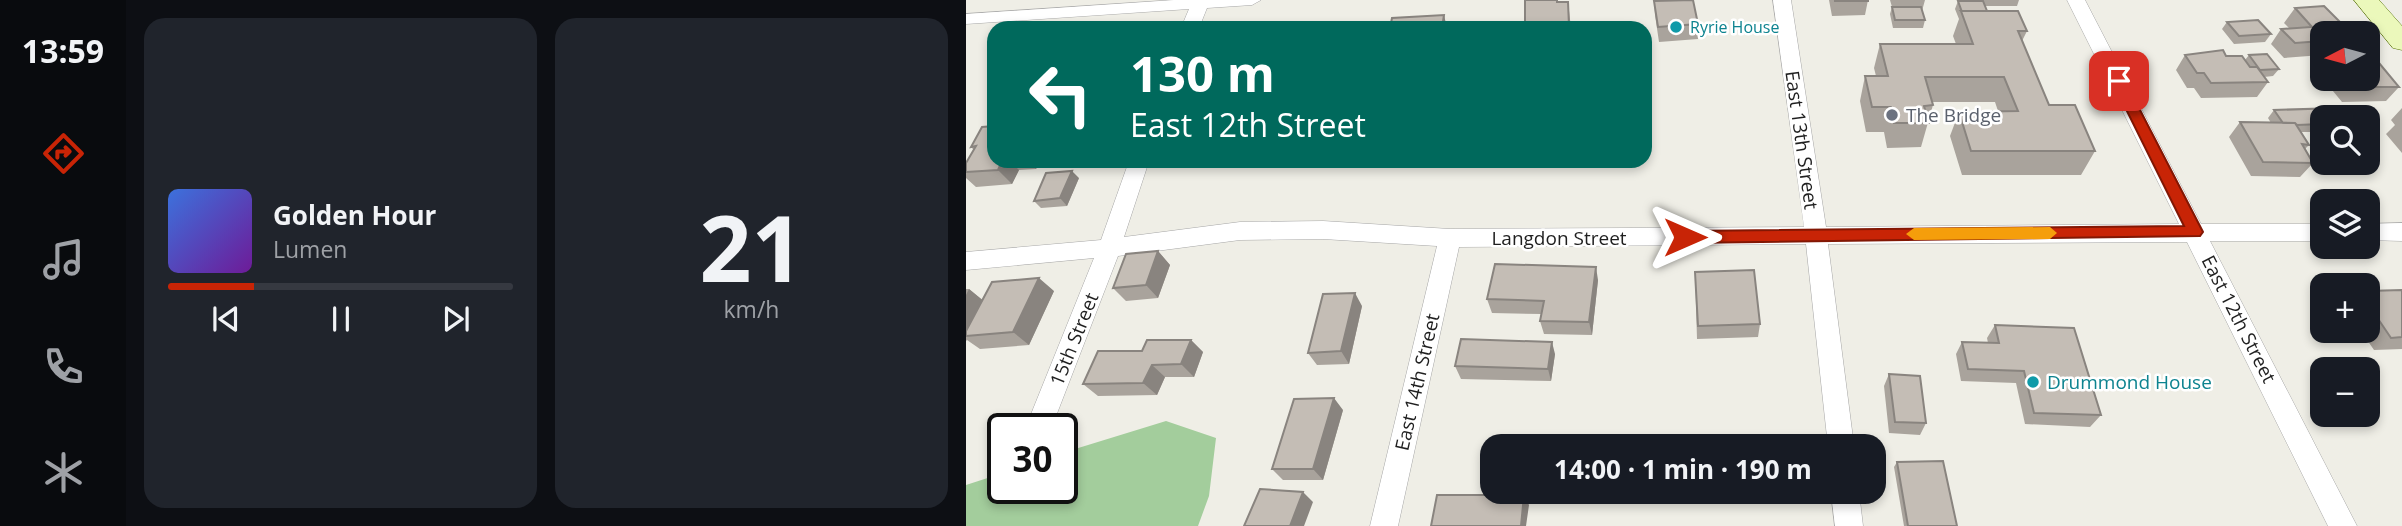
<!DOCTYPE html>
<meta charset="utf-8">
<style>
:root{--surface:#171b24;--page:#20242c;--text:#f1f3f6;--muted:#9ea1a6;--line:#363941;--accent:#c82406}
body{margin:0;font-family:"Open Sans",sans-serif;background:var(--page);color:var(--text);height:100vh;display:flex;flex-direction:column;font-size:26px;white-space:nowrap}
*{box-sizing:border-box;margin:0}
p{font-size:23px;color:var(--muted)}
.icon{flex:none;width:38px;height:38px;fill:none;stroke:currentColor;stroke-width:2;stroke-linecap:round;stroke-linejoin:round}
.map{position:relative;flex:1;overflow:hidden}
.side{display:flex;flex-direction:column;gap:18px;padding:18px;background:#0d0f14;width:840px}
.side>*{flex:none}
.banner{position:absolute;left:21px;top:21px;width:665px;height:147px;border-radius:21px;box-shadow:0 4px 10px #0003;background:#00695c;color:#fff;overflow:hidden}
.needle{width:46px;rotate:264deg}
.tools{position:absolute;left:1344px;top:21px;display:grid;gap:14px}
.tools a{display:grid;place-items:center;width:70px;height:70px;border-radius:14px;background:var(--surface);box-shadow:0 4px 10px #0003;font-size:35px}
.speed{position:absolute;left:21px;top:413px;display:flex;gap:14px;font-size:35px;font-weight:700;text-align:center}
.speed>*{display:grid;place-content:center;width:91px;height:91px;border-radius:50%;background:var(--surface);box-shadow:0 4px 10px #0003;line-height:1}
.speed .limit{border:4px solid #111;border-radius:10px;background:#fff;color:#111}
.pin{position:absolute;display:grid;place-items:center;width:60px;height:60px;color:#fff;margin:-30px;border-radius:14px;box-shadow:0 4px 10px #0006}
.me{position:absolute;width:77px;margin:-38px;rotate:90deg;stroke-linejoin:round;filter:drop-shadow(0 0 5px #0008)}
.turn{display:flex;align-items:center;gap:24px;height:147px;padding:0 28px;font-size:32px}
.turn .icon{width:91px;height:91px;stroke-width:2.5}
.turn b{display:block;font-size:49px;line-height:60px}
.side .card{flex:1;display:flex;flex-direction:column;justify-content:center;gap:10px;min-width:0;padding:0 24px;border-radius:21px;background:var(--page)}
.side .dial{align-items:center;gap:0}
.dial b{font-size:91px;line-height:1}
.song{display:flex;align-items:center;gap:21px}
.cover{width:84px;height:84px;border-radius:10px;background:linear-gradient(135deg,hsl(220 70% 55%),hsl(280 70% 35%))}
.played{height:7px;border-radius:4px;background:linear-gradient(90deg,var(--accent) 25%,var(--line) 25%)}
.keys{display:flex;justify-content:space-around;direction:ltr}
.side .tiles{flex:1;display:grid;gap:18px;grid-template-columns:repeat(2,1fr)}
.trip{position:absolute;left:514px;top:434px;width:406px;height:70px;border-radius:21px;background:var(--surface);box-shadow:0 4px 10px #0003;font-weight:700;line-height:70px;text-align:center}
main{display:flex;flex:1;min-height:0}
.tabs{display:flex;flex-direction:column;width:126px;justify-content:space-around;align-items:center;background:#090b0e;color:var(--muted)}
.tabs .icon{width:49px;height:49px}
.tabs .selected{color:var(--accent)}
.tabs b{font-size:32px;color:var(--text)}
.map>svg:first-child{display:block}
</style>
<main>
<nav class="tabs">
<b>13:59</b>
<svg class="icon selected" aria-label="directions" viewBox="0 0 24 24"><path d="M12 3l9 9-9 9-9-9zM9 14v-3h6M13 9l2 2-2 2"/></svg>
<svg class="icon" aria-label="music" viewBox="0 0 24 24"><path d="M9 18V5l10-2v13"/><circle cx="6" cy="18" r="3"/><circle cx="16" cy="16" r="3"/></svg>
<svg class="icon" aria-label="phone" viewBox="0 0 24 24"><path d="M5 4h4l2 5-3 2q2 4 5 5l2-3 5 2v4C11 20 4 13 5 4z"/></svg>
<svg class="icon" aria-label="climate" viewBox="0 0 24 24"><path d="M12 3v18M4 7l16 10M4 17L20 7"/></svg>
</nav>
<section class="side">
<div class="tiles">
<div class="card">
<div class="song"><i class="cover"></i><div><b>Golden Hour</b><p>Lumen</p></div></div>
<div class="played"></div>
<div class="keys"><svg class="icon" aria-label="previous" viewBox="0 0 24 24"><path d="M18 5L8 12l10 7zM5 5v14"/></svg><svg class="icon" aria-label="pause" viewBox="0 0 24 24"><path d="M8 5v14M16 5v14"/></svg><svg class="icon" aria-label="next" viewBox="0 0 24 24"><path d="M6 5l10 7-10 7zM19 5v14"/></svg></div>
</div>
<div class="card dial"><b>21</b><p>km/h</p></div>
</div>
</section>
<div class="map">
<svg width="1436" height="526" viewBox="0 0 1436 526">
<rect width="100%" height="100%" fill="#efeee6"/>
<path fill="#a3cd9c" d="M200 421 250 438 243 496 232 526H0V485L37 473V488H96V453Z"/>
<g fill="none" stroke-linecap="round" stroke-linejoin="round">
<defs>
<path id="street" d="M208 0H295L286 5 241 8 233 28H215L223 9 0 24V14Z
M807 0H825L860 227 1213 224 1101 0H1119L1235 224H1356V241H1244L1391 526H1362L1221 242 862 244 888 446H862L840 244 493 247 432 526H404L471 246 357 239 274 240 152 256 85 429H59L128 258 0 270V252L135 240 163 161H183L158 237 274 222 357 221 484 229 838 227Z
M1436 223V241L1402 240V224Z
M865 492H893L897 526H869Z"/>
<path id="secondary" d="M1388 0H1413L1436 26V50L1427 48Z"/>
</defs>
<use href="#street" stroke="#a6a6a6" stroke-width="1"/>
<use href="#secondary" stroke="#587408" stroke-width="1"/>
<use href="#street" fill="#fff" fill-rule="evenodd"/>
<use href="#secondary" fill="#ebf8bb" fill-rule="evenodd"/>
</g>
<path fill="#a9a39c" d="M863 0H902L899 15 866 16Z
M924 0H959L956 11 959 20 957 28H927L924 14 926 7Z
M995 0H1053L1051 6H1019L1021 11 1061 31 1056 41 1083 105 1129 151 1115 175H996L984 136 993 112 1032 111 1029 102H966L967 105 955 147 921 148 918 132H900L894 101 899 76H910L908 68 914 44H990L987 36 993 19 989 9 992 1H996Z
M688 1 732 24V39L693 42 689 15Z
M592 2H602L605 28H559Z
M1329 8 1356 33V55L1318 58 1305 44 1315 29 1323 28 1318 23Z
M1261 22 1305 34 1299 42 1268 44 1256 29Z
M1219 55 1260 56 1279 60 1283 55 1313 69 1307 76 1298 77 1302 82 1291 97 1235 98 1228 88H1221L1210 70Z
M1367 79H1402L1433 87 1420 101 1376 102 1362 85Z
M1436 108V153L1420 134 1429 125 1425 120Z
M1308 110 1356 117V132H1335L1343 145 1339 149 1347 163 1334 177 1285 176 1263 137 1274 122 1305 123 1302 118Z
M28 126V161H74L70 169 53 170 46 184 10 187 0 178V163L8 150 5 147Z
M113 178 101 206 75 208 68 201Z
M192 251 204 265 192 298 160 301 147 288Z
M729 272 794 324 792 337 731 339Z
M632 280 626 335 578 334 574 321 576 314 526 313 521 299Z
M0 289H3L16 300 88 291 63 345 14 349 1 340 0 341Z
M1436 290V349L1408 350 1395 331H1402V291Z
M396 306 383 364 351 365 342 353Z
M1029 325 1135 415 1124 427 1059 424 1050 383 995 381 990 354 996 342 1022 343 1021 338Z
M225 340 237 352 228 377H199L191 395 132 396 117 384 176 351Z
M589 354 585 381 495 379 489 366Z
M923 374 960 423 954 435 923 433 918 386Z
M377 410 357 480H317L306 469Z
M931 462 991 526H938L928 467Z"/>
<path fill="#89847f" d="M478 15 481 28H476Z
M36 161H44L53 170 46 184 32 170Z
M63 161H74L70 169Z
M106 171 113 178 101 206 94 198Z
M192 251 204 265 192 298 180 285Z
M630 267 632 280 626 335 623 322Z
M73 278 88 291 63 345 47 332Z
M3 289 19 302 0 336V295Z
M389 293 396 306 383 364 375 351Z
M225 340 237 352 228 377 215 364Z
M586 342 589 354 585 381 582 369Z
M186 365 199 377 191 395 177 383Z
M368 398 377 410 357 480 347 469Z
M337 492 347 502 338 526H324Z
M558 495 563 505 560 526H555Z"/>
<path fill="#c4bdb5" stroke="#89847f" stroke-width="2" d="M559 0H591V2H602L603 26 559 28Z
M727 0 732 24 692 27 688 1Z
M869 0H902V1H869Z
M992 1H1017L1021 11H995L996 12Z
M1358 6 1385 33H1356V41L1329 43 1315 29 1346 27 1329 8Z
M926 7H955L959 20H929Z
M995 11H1052L1061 31H1052L1083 105H1109L1129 151H1005L993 112 1052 111 1038 77H959L967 105 958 106 963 123H928L925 107H906L899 76H922L914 44H1007Z
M478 15 476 28H424L426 18Z
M1292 20 1305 34 1273 36 1261 22Z
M396 24V28H349Z
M1257 50 1260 56H1276L1284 67H1291L1302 82 1245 83 1238 73H1231L1219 55Z
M1402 52H1404L1433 87H1388L1381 79H1402Z
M1301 54 1313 69 1294 70 1283 55Z
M1372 108 1379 117H1356V124L1331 125 1329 123H1317L1308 110Z
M1274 122 1329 123 1343 145 1336 144 1347 163 1297 162Z
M28 126V161H36L32 170 0 172V163L10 146 5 147 16 127Z
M106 171 94 198 68 201 80 173Z
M192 251 180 285 147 288 160 254Z
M529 264 630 267 623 322 574 321 578 301 521 299Z
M788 270 794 324 732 326 729 272Z
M73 278 47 332 0 336V331L26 282Z
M1436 290V337L1425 338 1402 304V291Z
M389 293 375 351 342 353 357 294Z
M1029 325 1108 328 1135 415 1068 413 1058 371 1002 369 996 342 1033 343Z
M495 339 586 342 582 369 489 366Z
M181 340H225L215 364 186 365 177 383 117 384 132 351H176Z
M923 374 954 376 960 423 929 422Z
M368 398 347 469H306L328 399Z
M977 461 991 526H942L931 462Z
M294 489 337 492 324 526H278Z
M471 495H558L555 526H465Z"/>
<path fill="#c82406" stroke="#821704" stroke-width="2" d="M1153 77 1159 81 1237 232 1234 236 719 243 712 237 719 231 1218 226 1146 81Z"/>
<path fill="#f59e0b" d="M1084 227 1091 233 1084 239 948 240 940 234 948 228Z"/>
<g fill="#0f9aa8" stroke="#fff" stroke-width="2.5">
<circle cx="710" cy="27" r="7"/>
<circle cx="1067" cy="382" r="7"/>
</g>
<circle fill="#6b7280" stroke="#fff" stroke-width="2.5" cx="926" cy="115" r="7"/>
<g text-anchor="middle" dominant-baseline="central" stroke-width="5" stroke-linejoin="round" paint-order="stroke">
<g font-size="16" fill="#0d838f" stroke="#fff" text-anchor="start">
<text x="724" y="27">Ryrie House</text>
</g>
<g font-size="19" fill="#5b616d" stroke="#fff" text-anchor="start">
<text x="940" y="115">The Bridge</text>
</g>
<g font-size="19" fill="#1f1f1f" stroke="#fff">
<text transform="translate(836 140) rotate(82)">East 13th Street</text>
<text x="593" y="238">Langdon Street</text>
<text transform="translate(1273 319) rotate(63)">East 12th Street</text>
<text transform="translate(108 339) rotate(-68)">15th Street</text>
<text transform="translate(451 382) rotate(-77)">East 14th Street</text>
</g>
<g font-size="19" fill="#0d838f" stroke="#fff" text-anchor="start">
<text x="1081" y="382">Drummond House</text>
</g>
</g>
</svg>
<div class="tools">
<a><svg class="needle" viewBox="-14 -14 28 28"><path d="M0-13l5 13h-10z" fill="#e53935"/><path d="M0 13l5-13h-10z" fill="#9ea1a6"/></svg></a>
<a><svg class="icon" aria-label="search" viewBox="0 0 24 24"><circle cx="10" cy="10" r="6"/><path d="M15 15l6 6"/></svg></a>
<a><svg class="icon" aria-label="layers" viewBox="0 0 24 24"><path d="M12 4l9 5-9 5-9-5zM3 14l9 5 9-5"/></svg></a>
<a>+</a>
<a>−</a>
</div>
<div class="speed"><div class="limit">30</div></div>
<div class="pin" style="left:1153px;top:81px;background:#d93025"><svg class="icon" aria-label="arrive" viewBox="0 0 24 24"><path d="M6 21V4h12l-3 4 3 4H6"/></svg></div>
<svg class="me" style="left:719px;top:237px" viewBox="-20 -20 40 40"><path d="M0-17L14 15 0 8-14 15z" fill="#c82406" stroke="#fff" stroke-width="4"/></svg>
<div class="trip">14:00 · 1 min · 190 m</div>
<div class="banner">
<div class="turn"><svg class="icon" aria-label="left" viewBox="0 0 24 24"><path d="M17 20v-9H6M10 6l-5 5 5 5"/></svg><div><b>130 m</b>East 12th Street</div></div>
</div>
</div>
</main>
